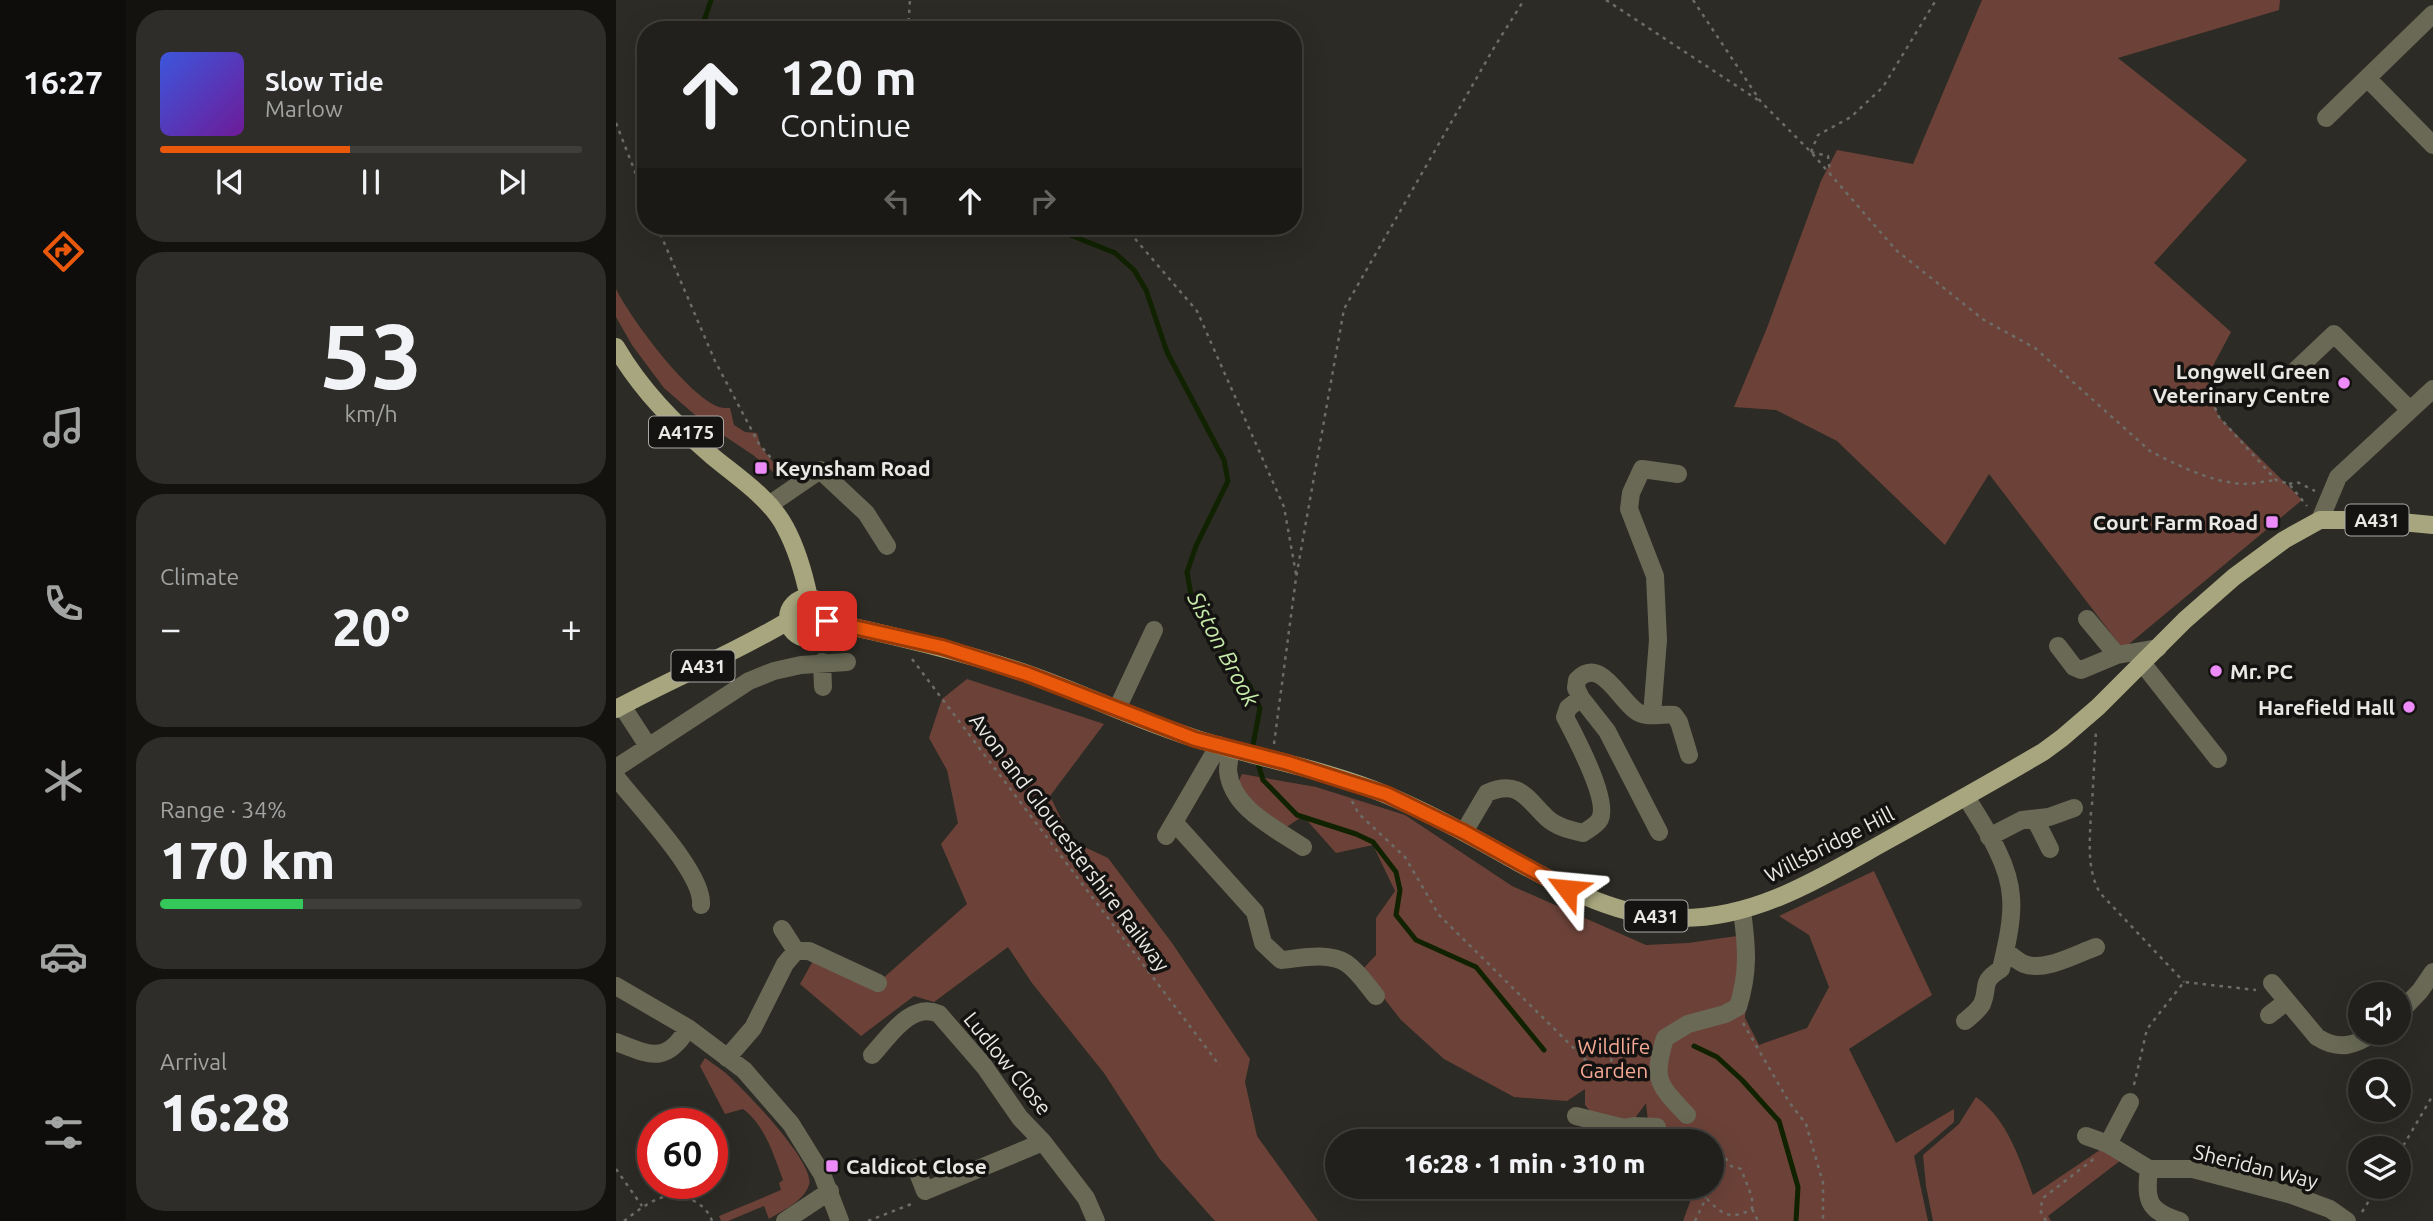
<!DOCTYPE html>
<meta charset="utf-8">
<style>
:root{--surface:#22201c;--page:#2e2d29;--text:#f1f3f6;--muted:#a2a3a3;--line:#3f3e3b;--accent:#ea580c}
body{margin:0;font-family:Ubuntu,sans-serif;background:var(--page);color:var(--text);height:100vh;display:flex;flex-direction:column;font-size:26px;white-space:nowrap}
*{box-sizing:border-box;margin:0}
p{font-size:23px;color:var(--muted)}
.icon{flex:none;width:38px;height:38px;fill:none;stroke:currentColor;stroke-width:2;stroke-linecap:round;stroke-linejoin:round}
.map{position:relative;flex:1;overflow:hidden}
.panel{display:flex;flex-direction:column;gap:10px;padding:10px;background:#13120f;width:490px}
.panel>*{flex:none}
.hud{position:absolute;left:21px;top:21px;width:665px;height:214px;border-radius:28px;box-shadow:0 7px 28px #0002,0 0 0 2px var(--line);background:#22201c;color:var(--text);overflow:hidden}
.buttons{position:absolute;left:1732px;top:982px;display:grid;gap:14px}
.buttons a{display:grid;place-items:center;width:63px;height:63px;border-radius:50%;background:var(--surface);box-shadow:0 7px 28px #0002,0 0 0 2px var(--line);font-size:35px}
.speed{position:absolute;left:21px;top:1108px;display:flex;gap:14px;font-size:35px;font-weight:700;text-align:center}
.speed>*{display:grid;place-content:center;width:91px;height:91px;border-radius:50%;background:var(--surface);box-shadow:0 7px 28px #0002,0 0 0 2px var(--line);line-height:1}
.speed .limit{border:10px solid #d22;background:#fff;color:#111}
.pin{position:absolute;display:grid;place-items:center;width:60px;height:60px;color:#fff;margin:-30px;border-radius:14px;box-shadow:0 4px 10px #0006}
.me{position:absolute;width:77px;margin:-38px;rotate:299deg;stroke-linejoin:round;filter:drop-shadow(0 0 5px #0008)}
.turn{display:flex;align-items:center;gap:24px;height:147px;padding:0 28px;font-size:32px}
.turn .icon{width:91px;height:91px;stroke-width:2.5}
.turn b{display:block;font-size:49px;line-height:60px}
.lanes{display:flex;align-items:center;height:66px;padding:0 28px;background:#0003;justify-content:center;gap:35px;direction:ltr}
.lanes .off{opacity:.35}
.big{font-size:52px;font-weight:800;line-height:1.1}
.panel .card{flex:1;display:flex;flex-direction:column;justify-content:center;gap:10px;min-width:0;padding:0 24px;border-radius:28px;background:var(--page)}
.panel .dial{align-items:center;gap:0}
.dial b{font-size:91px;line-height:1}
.song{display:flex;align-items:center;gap:21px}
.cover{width:84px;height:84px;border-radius:10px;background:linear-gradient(135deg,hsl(230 70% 55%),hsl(280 70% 35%))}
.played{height:7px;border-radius:4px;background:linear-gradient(90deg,var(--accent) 45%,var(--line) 45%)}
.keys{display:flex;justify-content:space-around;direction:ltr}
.heat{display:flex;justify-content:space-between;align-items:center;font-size:38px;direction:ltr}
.charge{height:10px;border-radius:5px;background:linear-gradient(90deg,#34c759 34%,var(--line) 0)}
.trip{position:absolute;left:709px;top:1129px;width:399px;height:70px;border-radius:35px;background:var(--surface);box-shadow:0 7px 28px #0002,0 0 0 2px var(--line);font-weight:800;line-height:70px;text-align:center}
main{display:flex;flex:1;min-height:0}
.menu{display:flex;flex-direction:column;width:126px;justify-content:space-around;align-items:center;background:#0e0d0b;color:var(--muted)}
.menu .icon{width:49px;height:49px}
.menu .current{color:var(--accent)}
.menu b{font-size:32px;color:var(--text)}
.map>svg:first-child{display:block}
</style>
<main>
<nav class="menu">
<b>16:27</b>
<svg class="icon current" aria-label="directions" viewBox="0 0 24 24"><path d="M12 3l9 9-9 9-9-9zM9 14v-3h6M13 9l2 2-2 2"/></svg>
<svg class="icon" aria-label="music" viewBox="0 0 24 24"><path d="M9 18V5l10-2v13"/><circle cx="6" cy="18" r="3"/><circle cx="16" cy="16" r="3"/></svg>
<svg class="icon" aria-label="phone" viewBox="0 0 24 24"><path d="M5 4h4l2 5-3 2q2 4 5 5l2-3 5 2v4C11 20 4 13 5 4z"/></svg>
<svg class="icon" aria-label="climate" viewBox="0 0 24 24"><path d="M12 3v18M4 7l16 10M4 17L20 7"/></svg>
<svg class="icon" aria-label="car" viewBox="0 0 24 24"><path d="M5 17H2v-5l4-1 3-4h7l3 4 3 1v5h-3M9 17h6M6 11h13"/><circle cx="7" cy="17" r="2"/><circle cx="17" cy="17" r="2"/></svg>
<svg class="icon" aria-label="filters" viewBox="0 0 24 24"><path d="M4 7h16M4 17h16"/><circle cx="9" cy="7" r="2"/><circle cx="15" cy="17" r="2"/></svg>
</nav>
<section class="panel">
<div class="card">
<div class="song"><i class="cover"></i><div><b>Slow Tide</b><p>Marlow</p></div></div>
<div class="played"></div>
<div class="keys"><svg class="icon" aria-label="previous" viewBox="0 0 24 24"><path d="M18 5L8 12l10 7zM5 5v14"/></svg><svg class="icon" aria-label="pause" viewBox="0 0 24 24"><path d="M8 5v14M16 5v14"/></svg><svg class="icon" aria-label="next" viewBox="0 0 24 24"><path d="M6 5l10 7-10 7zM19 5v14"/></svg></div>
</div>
<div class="card dial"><b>53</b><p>km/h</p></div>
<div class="card"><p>Climate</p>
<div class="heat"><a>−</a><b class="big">20°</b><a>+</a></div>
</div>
<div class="card"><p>Range · 34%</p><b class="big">170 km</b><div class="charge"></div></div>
<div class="card"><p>Arrival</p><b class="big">16:28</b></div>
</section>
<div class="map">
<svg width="1817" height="1221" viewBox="0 0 1817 1221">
<rect width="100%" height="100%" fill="#2d2b25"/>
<path fill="#6c4238" d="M1366 0H1664L1663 10 1502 58 1631 160 1538 263 1615 332 1593 373 1592 392 1603 417 1686 500 1507 649 1373 474 1329 545 1221 441 1160 410 1118 407 1151 328 1205 181 1221 150 1297 164Z
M0 289C15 319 72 396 103 407 104 408 113 408 114 408L118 425 129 432 141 433 145 447 169 477H163L137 455 86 421 48 388 16 345 0 317Z
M351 679 488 724 434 796 456 841 492 858 556 943 634 1059 629 1082 641 1136 702 1221H599L543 1158 488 1073 416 983 392 947 318 1002 298 996 245 1036 184 984 198 959 256 988 351 904 325 844 342 823 331 770 313 738 326 699Z
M626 774 700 787 789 815 896 886 1030 945 1072 943 1121 936 1134 937 1129 1018 1143 1045 1191 1028 1213 987 1193 935 1163 916 1258 871 1316 995 1233 1049 1280 1143 1338 1109V1122L1298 1156 1312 1221H1067L1074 1202V1187L1096 1186V1141H1038L1033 1130 1030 1103 1017 1121 979 1117 969 1105V1089L951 1101 898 1097 828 1059 785 1020 746 970 760 955V918L779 891 757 845 720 853 687 816 666 830 620 787Z
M89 1058C97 1064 107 1070 115 1078 131 1093 200 1164 193 1185 187 1202 167 1210 153 1219L148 1206 112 1221H105L103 1216 165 1190 163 1183 167 1180C158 1156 149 1125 127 1109L109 1114 84 1066Z
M1360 1097C1392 1120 1403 1158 1417 1195L1484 1150 1493 1153 1505 1160 1432 1216 1435 1221H1317L1310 1186 1307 1155 1343 1124Z"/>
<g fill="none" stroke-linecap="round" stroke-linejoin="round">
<path stroke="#102200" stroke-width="5" d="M85 30 95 0
M432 226 499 253 518 270 530 290 551 352 608 460 612 481 580 546 571 572 575 595 605 646 634 686 644 708 637 745 639 751
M641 760 647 780 681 815 740 834 757 842 780 872 784 890 780 915 800 940 860 967 928 1050
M1078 1046 1101 1057 1126 1080 1163 1121 1182 1187 1180 1221"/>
<path stroke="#6e6c67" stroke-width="2.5" stroke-dasharray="3.5 5" stroke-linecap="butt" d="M990 0 1142 100
M1077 0 1145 102 1195 152 1280 250 1368 320 1419 348 1534 451C1563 466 1595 482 1627 484 1638 484 1649 481 1660 480
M292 30 294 0
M0 123 30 200
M1195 152 1202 135 1235 117 1267 87 1320 0
M1195 152 1212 156 1214 173
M41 226 99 361 143 444 168 473
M508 226 581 311 668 507 680 574
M1592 392 1603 417 1660 480 1673 484 1691 506
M1673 484 1681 482 1699 491
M296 659 604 1066
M658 744 680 578 728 309 879 46 908 0
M736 801 743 814 789 857 823 915 990 1080 996 1069 995 1056 1002 1048
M1476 805 1480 731
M1475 812C1474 840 1470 868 1484 893L1568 982
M1127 1023 1173 1102 1190 1124 1207 1183V1221
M995 1073 1002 1076 1026 1079
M1518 1085 1531 1029 1568 982 1640 990
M71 1117 74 1124
M1080 1129 1094 1136 1115 1166 1125 1169 1136 1197V1209C1114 1221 1106 1214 1090 1198
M1783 1153 1817 1095
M0 1169 26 1206
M69 1196 70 1183
M1136 1209 1142 1221
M1746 1212 1762 1186
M8 1221C29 1205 51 1186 78 1201 86 1205 93 1212 96 1221
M252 1221 298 1203
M1079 1221 1090 1198 1081 1186
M1430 1221 1424 1210 1427 1198 1479 1158"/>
<path stroke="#696956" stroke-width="18" d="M1752 79 1817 145
M1710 118 1817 14
M1679 371 1718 334 1794 410
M153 505 204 470 250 513 271 546
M1704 520 1722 477 1817 389
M1471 619 1501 655 1542 648
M1442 646 1458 667 1465 670 1501 655
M206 662 207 687
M1527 664 1602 759
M965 698 960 688 961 680C984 656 1002 698 1020 711 1030 719 1046 713 1058 715L1063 722 1073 755
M6 706 32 746
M501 709 538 630
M1036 715 1042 640 1039 576 1013 509 1015 493 1026 469 1062 474
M615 749C614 756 612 764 612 771 616 809 659 828 687 847
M0 768 133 681 158 671 185 665 231 662
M0 777C21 805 88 873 85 905
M1419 819 1434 849
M558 822 639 912 647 943 665 960C685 958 713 952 730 963 742 971 751 985 760 996
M848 832 871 793C903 779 910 798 931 818 941 827 954 830 967 833 973 829 981 825 984 819 993 800 959 736 949 717L952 708 965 698 991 731 1043 832
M550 836 603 745
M1373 837 1406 820 1433 817 1458 808
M166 929 180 951
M1389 951C1395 955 1401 961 1408 964 1429 972 1460 954 1480 947
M1656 983 1701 1037C1723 1051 1739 1046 1759 1032
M0 986 72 1028 128 1070 175 1124 206 1174 224 1221
M1783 1013 1804 991 1817 972
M1653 1015 1670 1002
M1349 1021C1355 1016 1362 1011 1366 1004 1374 986 1363 983 1385 969 1390 947 1397 920 1395 897 1393 862 1368 826 1350 797
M0 1042C34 1055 50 1065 72 1028
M256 1055C273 1037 295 1001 323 1014L368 1066 404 1118 427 1142
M111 1058 137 1028 169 964 180 951H193L262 983
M1071 1115C1042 1084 1036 1080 1049 1038L1072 1024 1109 1014 1122 1007C1133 972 1131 947 1126 911
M960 1116 1008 1128 1018 1126 1041 1127
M1470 1136 1492 1144 1533 1169H1577L1676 1195 1714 1209 1731 1221
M1492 1144 1514 1102
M300 1168 309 1191 427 1142 470 1198 480 1221
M1533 1169C1529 1201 1532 1211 1564 1221
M169 1221 214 1191"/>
<path stroke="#a7a67e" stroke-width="18" d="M0 347C25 390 58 423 96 456 120 476 154 498 169 527 181 549 188 574 193 598
M172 618a20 20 0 1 1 40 0a20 20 0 1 1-40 0Z
M211 621C278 636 344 651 409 673 467 693 522 721 581 739 644 759 710 769 771 795 813 813 854 835 894 858 947 887 1003 919 1066 918 1143 918 1207 876 1272 840 1324 811 1376 782 1427 752L1446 738 1482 707 1569 620 1618 577 1668 540 1704 520H1764L1817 525
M0 709C57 678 117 654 172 621"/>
</g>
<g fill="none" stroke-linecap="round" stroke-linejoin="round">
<defs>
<path id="route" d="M211 621 326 647 411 674 579 739 672 763 770 794 848 832 951 889"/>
</defs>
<use href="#route" stroke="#983908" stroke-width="18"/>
<use href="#route" stroke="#ea580c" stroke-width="12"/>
</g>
<g fill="#ed8cf9" stroke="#141311" stroke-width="2.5">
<circle cx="1728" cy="383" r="7"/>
<rect x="138" y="461" width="14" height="14" rx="3.5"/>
<rect x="1649" y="515" width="14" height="14" rx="3.5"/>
<circle cx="1600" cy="671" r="7"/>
<circle cx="1793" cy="707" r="7"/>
<rect x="209" y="1159" width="14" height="14" rx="3.5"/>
</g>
<g text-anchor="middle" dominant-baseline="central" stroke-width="7" stroke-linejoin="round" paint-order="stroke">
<g fill="#141311" stroke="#a9a8a5" stroke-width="2">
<rect x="33" y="416.5" width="74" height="31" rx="5"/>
<rect x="1729.5" y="504.5" width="63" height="31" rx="5"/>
<rect x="55.5" y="650.5" width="63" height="31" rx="5"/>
<rect x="1008.5" y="900.5" width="63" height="31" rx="5"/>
</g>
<g font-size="19" font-weight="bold" fill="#e9e8e4">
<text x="70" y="432">A4175</text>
<text x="1761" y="520">A431</text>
<text x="87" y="666">A431</text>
<text x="1040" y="916">A431</text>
</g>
<g font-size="21" font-weight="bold" fill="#e9e8e4" stroke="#141311" text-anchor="end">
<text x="1714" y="371">Longwell Green<tspan x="1714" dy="24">Veterinary Centre</tspan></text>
<text x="159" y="468" text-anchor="start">Keynsham Road</text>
<text x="1642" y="522">Court Farm Road</text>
<text x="1614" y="671" text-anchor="start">Mr. PC</text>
<text x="1779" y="707">Harefield Hall</text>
<text x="230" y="1166" text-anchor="start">Caldicot Close</text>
</g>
<g font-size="21" fill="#e9e8e4" stroke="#141311">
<text transform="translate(454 842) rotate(53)">Avon and Gloucestershire Railway</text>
<text transform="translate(1213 844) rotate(-27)">Willsbridge Hill</text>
<text transform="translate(392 1063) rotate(51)">Ludlow Close</text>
<text transform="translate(1640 1166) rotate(14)">Sheridan Way</text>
</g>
<g font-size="21" fill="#f5a995" stroke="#141311">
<text x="998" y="1046">Wildlife<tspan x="998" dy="24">Garden</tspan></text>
</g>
<g font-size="23" font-style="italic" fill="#c6eba9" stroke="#141311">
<text transform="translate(608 649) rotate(62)">Siston Brook</text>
</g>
</g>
</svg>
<div class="buttons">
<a><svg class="icon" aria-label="sound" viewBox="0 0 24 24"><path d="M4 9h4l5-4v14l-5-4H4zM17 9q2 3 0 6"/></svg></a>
<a><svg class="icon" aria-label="search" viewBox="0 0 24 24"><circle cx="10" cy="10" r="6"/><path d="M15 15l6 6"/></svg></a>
<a><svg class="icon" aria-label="layers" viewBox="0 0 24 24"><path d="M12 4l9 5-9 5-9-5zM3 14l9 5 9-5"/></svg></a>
</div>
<div class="speed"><div class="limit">60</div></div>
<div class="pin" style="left:211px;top:621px;background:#d93025"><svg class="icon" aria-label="arrive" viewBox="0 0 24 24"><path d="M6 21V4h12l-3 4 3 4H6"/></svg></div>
<svg class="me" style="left:951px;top:889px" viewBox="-20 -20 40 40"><path d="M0-17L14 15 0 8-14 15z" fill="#ea580c" stroke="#fff" stroke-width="4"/></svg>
<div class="trip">16:28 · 1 min · 310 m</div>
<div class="hud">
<div class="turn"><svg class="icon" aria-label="ahead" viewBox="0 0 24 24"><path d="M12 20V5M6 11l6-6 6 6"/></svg><div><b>120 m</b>Continue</div></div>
<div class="lanes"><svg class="icon off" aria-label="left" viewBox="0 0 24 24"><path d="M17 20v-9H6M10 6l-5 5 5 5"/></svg><svg class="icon" aria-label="ahead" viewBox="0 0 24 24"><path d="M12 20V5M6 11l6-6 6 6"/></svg><svg class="icon off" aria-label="right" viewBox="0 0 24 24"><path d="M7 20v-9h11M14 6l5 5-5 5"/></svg></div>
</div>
</div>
</main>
